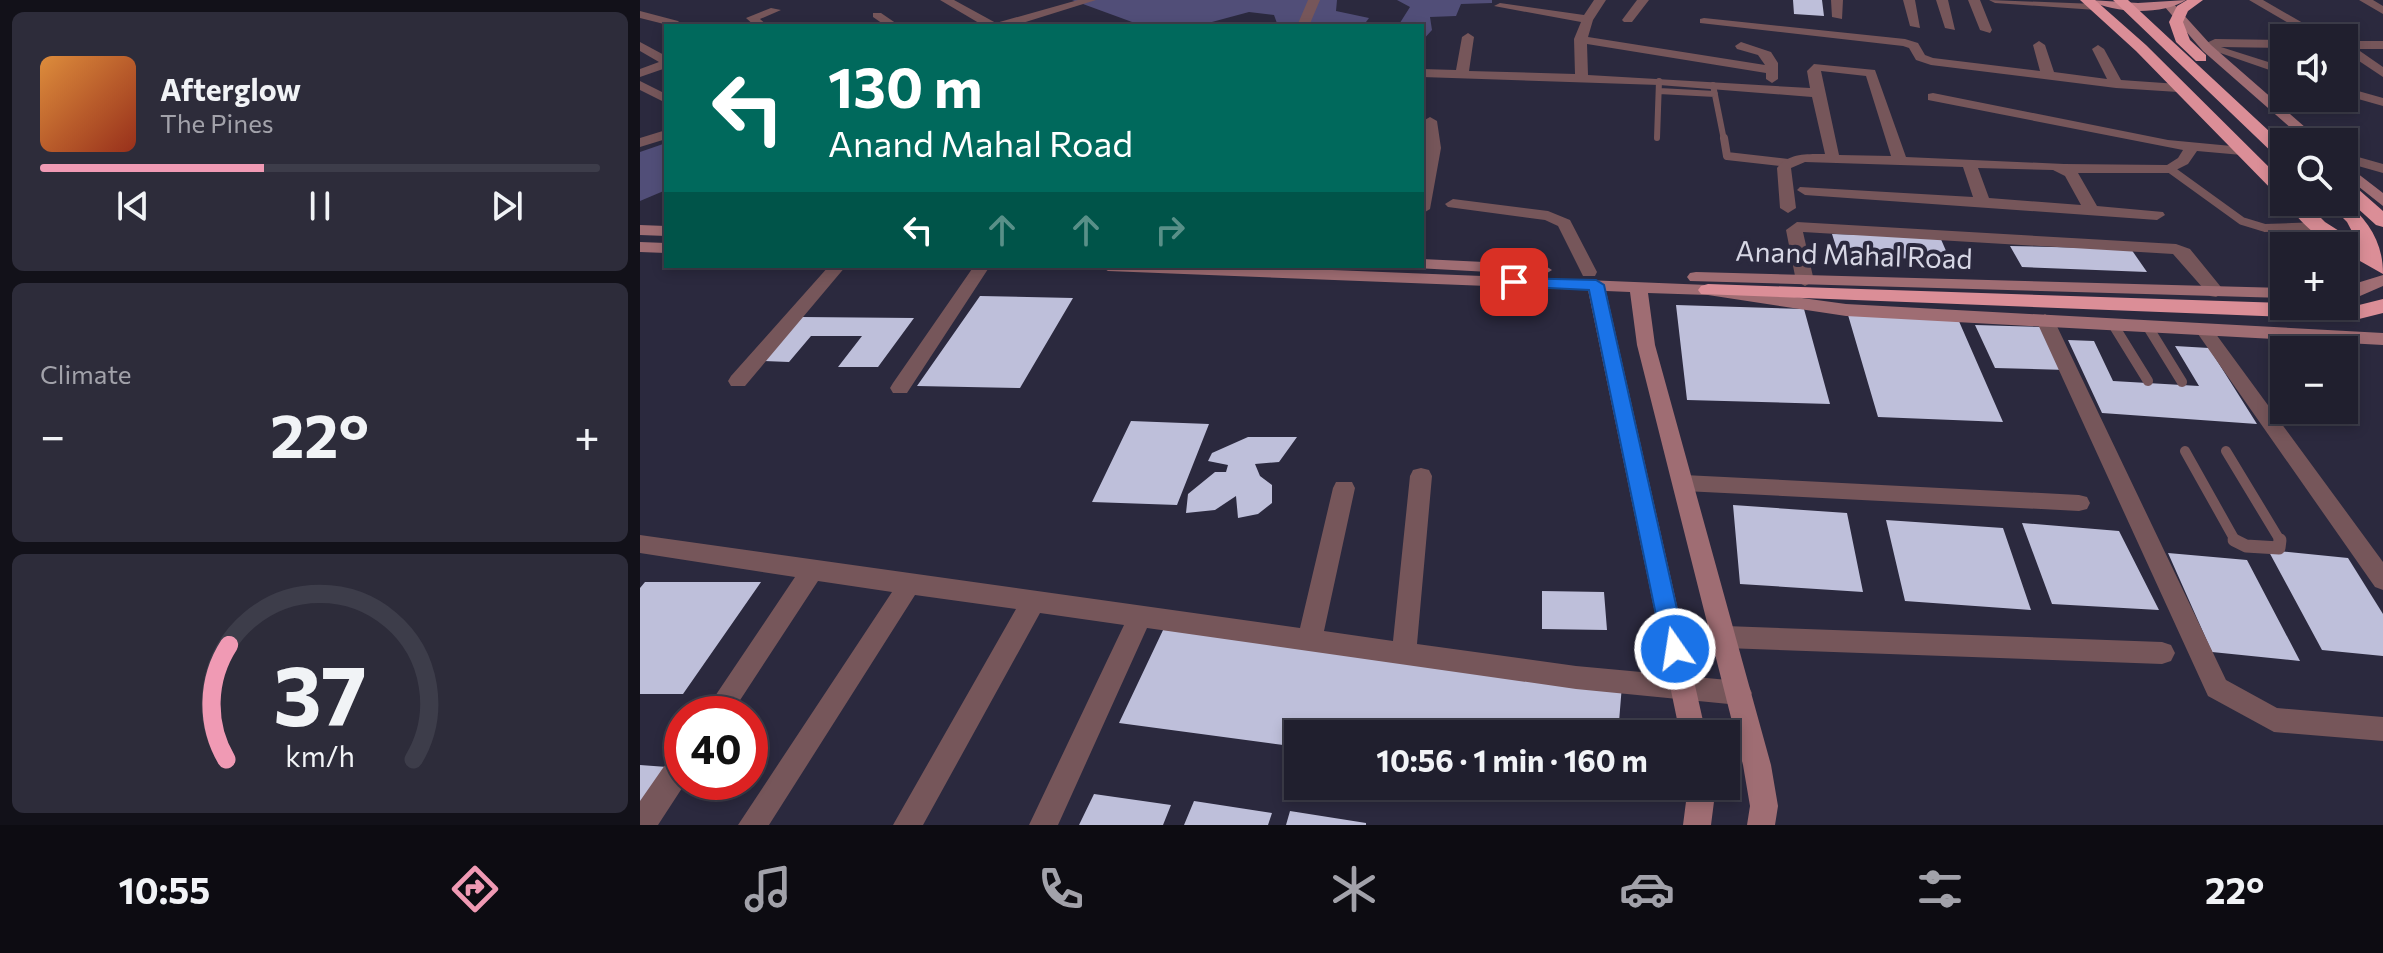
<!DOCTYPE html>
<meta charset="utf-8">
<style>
:root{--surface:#201f2e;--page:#2d2c3a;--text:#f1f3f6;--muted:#a2a2aa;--line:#3d3d4a;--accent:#f09ab4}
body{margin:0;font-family:Commissioner,sans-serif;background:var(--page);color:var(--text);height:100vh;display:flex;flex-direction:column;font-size:30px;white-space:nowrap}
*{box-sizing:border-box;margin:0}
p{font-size:26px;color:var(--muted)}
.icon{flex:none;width:44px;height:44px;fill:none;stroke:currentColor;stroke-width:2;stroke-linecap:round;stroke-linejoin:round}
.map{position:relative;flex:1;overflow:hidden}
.panel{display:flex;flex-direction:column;gap:12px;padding:12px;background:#121119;width:640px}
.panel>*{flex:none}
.top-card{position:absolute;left:24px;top:24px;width:760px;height:244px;border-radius:0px;box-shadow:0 4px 12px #0003,0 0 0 2px var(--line);background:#00695c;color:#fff;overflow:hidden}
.buttons{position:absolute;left:1630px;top:24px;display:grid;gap:16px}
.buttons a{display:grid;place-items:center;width:88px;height:88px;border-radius:0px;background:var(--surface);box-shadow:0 4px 12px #0003,0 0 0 2px var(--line);font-size:40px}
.speed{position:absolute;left:24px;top:696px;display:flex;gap:16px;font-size:40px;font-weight:700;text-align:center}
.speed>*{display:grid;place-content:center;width:104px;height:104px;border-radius:50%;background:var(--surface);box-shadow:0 4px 12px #0003,0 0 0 2px var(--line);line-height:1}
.speed .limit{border:12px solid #d22;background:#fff;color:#111}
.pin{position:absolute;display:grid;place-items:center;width:68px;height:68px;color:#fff;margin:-34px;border-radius:16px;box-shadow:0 4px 12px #0006}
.me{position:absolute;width:88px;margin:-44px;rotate:347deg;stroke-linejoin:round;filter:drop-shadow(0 0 6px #0008)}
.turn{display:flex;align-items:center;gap:28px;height:168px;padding:0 32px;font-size:36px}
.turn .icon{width:104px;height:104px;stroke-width:2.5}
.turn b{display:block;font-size:56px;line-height:68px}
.lanes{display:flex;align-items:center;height:76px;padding:0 32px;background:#0003;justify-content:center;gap:40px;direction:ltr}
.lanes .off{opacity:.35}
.big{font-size:60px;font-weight:700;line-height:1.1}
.panel .widget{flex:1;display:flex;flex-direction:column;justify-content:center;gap:12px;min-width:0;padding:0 28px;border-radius:12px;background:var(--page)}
.panel .dial{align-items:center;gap:0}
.dial svg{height:208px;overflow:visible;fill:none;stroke:var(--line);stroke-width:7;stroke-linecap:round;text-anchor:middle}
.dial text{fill:var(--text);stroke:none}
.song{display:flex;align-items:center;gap:24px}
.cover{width:96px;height:96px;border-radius:12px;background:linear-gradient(135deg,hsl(30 70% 55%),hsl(10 70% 35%))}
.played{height:8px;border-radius:4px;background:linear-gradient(90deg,var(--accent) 40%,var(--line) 40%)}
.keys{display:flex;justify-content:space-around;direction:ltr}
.heat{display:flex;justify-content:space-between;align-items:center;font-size:44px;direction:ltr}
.trip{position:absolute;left:644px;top:720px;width:456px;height:80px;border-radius:0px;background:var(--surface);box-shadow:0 4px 12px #0003,0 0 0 2px var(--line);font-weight:700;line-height:80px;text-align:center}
.tabs{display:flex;height:128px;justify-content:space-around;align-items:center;background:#0d0c12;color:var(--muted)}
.tabs .icon{width:56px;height:56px}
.tabs .selected{color:var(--accent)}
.tabs b{font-size:36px;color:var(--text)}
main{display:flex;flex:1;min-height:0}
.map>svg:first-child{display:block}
</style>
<main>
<section class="panel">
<div class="widget">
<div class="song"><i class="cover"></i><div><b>Afterglow</b><p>The Pines</p></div></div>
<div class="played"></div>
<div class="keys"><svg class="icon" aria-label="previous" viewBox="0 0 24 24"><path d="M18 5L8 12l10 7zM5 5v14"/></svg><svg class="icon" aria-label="pause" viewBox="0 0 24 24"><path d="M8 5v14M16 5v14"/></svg><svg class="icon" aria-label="next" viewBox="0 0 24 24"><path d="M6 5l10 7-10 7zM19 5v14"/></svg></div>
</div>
<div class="widget"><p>Climate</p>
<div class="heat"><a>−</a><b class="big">22°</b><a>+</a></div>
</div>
<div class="widget dial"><svg viewBox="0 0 100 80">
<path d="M14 69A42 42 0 1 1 86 69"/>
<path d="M14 69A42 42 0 0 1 15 25" stroke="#f09ab4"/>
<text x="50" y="56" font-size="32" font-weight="700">37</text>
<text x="50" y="72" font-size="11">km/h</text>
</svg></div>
</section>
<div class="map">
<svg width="1743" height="825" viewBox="0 0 1743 825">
<rect width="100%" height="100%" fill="#2b293e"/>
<path fill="#514e78" d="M432 0H697L696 11 729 18 723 26H638L634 15 609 12 557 26H503Z
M757 0H852V3L821 4 816 16 790 17 792 30 782 41V26H758L770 7Z
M26 143V190L0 201V152Z"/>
<path fill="#bebfda" d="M1153 0H1182L1184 16 1154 14Z
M1192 234 1300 237 1310 260 1199 256Z
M1370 246 1491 249 1507 272 1382 267Z
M340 296 433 298 380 388 277 386Z
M1036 305 1164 309 1190 404 1047 400Z
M1208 315 1318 319 1363 422 1238 417Z
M162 317 274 318 238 367H198L222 336H171L149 362 124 361Z
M1335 325 1404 327 1427 370 1355 368Z
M1428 340 1454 341 1473 381 1559 386 1535 346 1569 348 1617 424 1462 413Z
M491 421 569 424 537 505 452 502Z
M608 437H657L639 462 615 464 620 476 632 485V503L618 514 598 518 596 496 575 510 546 513 548 494 575 472H586L588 465 568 461 572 453Z
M1093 505 1207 513 1223 592 1100 584Z
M1246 520 1363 528 1391 610 1265 601Z
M1382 523 1479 531 1519 610 1412 604Z
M1628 550 1708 558 1743 614V656L1682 650Z
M1528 553 1607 560 1660 661 1572 652Z
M5 582H121L43 694H0V588Z
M902 591 964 592 967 630 902 629Z
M524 628 982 685 978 734H658V747L479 723Z
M0 765 27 767 0 804Z
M454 794 531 805 523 825H439Z
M554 801 632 813 628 825H544Z
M650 811 726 823V825H646Z"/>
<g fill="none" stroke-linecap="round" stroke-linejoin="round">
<path stroke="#76565a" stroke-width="6" d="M1073 85 1084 140
M1019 91 1075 94
M1017 138 1019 81"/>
<path stroke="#76565a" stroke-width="8" d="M1084 138 1087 156 1148 163
M1530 169 1602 221 1625 228 1678 226"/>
<path stroke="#76565a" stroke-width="10" d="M1474 326 1508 381
M1508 327 1542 382
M1545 451 1596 542
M1586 451 1641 542"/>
<path stroke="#76565a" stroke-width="13" d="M1594 540 1606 546 1639 548 1640 540"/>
<path fill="#76565a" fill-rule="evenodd" d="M300 0H314L356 23 438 0H456L373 26H344Z
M668 0H680L669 26H657Z
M954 0H966L953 20 948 37 1125 65 1118 55 1097 49 1095 46 1101 42 1131 52 1138 63V79L1132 83 1126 79V73L947 44 948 75 1170 88 1167 71 1174 64 1235 70 1266 157 1424 164 1527 165 1538 158 1543 150 1288 100V94L1293 93 1528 140 1602 147 1609 151 1602 155 1557 151 1548 164 1530 173H1438L1457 206 1523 212 1525 215 1517 220 1165 195 1157 190 1160 187 1333 197 1323 167 1165 162 1151 168 1156 208 1148 213 1140 208 1137 168C1148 153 1167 154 1185 154L1172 97 1019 85 782 77V69L816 70 822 37 828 33 834 37 829 71 935 74 934 39 941 22 854 6 860 3 944 15ZM1181 71 1226 76 1251 156 1199 155ZM1338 168 1413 170 1425 176 1441 205 1349 198Z
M997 0H1009L992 22H984L982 20Z
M1191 0H1203L1202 19 1192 17Z
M1263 0H1275L1280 28 1270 26Z
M1296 0H1308L1315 30 1305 28Z
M1328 0H1340L1352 30 1350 33 1340 30Z
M1349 0 1456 4 1462 7 1456 10 1355 3Z
M1609 0H1623L1689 38H1674Z
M1719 0H1733L1743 6V14Z
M131 8 141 10 120 19 128 26H115L106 18Z
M0 11 38 21 40 23 32 26 0 18Z
M233 13H241L260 26H246L233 17Z
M1064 18 1265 39 1278 43 1285 55 1293 58 1400 71 1393 45 1399 41 1405 45 1414 72 1467 79 1452 49 1458 45 1464 49 1481 80 1538 84 1545 88 1538 92 1476 88 1291 65 1276 60 1269 48 1263 46 1060 23V19Z
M1575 39 1644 40V48L1581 47 1644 67V75L1560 46Z
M1704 41H1743V49H1717L1743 67V77L1704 51Z
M0 42 26 56V68L0 77V69L19 62 0 51Z
M0 81 26 94V103L0 90Z
M1704 87 1743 98V106L1704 95Z
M790 117 797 121 801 148 790 209 782 214C782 182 787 152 783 121Z
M26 130V139L0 147V138Z
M1704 153 1743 164V173L1704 162Z
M813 199 908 211 930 220 957 272 955 276H943L918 226 905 220 808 207 805 204Z
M1157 222 1536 244 1550 249 1585 292 1576 297 1570 296 1533 254 1163 232 1174 281 1165 286 1156 281 1146 230Z
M189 266H206L105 386H91L88 381 91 376Z
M334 266H350L267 393H253L250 388 253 383Z
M1405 314 1414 320 1586 680 1637 708 1743 717V741L1634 732 1568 696 1396 320Z
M1564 324 1570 326 1743 562V590L1735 587 1558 334 1555 330 1558 326Z
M781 468 789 470 792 476 777 644 936 666 1099 681 1108 685 1112 693 1108 701 1099 705 936 689 507 628 418 825H389L484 625 400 613 283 825H253L376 609 275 595 129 825H98L252 592 178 581 91 714H63L155 577 0 553V535L660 628 693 488 696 482H712L715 488 684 631 753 641 770 476 773 470Z
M1044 475 1439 495 1447 497 1450 503 1447 509 1439 511 1044 491 1036 489 1033 483 1036 477Z
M1085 626 1522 642 1531 645 1535 653 1531 661 1522 664 1085 648 1076 645 1073 637 1076 629Z
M42 751V782H46L18 825H0V801L32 755Z"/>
<path fill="#9f6d73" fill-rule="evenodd" d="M1524 2H1532L1571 45 1682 142H1667L1563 51 1524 6Z
M1704 163 1743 193V206L1704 175Z
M0 225 26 226V236L0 235Z
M0 242 26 243V253L0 252Z
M782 259 904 265 912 270 904 275 776 268 782 266Z
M460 266H595L1068 285 1206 304 1743 333V345L1206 316 1068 295 1008 293 1015 345 1131 765 1138 806 1135 825H1107L1110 806 1103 765 997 345 990 292 966 291 1066 734H1040L948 290 468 271Z
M1056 272 1644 288V298L1050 281 1047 277 1050 273Z
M1743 275V286L1720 296 1704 297V287Z
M1048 786H1076L1071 825H1043Z"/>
<path fill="#bf7e86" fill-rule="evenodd" d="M1450 0 1498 3 1546 0C1524 15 1473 14 1450 0Z"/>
<path fill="#db8e97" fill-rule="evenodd" d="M1440 0H1455L1506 45 1644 182V197L1638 196 1496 51Z
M1473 0H1488L1644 145V159L1638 158Z
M1547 0H1563L1548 11 1543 22 1550 40 1566 55V61H1556L1536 42 1529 22 1537 6Z
M1704 181 1710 182 1743 211V227L1736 225 1704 196Z
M1704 199C1728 221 1743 241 1743 274L1704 252V246C1682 246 1658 219 1645 202H1665L1685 222 1718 243 1707 222 1687 202H1704Z
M1068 284 1644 303V306L1719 305 1743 299V313L1719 319 1671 318 1061 294 1058 290 1061 286Z"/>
</g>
<path fill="#1a73e8" stroke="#114b97" stroke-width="2" d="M874 278 956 280 964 285 1046 649 1043 656 1035 659 1027 656 1023 649 949 290 868 286V279Z"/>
<g text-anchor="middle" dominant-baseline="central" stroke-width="8" stroke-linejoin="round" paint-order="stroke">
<g font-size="28" fill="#d7d7e5" stroke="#2b293e">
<text transform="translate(1214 254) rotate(2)">Anand Mahal Road</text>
</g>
</g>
</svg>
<div class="buttons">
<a><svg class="icon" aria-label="sound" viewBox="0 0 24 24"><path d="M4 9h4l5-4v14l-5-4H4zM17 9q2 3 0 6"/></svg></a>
<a><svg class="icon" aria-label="search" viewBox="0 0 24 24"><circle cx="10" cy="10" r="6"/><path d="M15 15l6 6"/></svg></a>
<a>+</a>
<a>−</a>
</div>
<div class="speed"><div class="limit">40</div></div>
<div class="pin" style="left:874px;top:282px;background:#d93025"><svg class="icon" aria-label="arrive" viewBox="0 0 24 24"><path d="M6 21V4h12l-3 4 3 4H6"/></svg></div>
<svg class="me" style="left:1035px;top:649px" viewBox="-20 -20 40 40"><circle r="17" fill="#1a73e8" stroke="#fff" stroke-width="3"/><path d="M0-11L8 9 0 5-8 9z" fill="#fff"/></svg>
<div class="trip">10:56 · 1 min · 160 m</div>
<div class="top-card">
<div class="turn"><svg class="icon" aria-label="left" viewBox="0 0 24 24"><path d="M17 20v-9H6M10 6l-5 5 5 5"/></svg><div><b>130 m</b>Anand Mahal Road</div></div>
<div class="lanes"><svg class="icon" aria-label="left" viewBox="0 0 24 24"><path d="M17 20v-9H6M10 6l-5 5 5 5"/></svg><svg class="icon off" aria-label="ahead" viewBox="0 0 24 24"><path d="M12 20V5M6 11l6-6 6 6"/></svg><svg class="icon off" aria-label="ahead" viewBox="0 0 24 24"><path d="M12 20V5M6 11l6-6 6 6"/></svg><svg class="icon off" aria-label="right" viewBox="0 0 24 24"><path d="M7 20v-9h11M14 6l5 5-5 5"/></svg></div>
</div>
</div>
</main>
<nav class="tabs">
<b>10:55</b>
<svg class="icon selected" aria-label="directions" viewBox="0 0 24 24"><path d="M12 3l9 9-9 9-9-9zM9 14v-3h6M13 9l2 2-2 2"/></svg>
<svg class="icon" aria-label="music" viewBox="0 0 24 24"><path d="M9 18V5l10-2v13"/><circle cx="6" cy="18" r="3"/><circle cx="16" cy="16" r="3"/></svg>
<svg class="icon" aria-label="phone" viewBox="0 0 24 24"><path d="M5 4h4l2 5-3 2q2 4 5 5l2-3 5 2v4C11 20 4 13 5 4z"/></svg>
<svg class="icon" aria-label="climate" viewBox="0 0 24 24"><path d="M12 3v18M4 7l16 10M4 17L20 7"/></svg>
<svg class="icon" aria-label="car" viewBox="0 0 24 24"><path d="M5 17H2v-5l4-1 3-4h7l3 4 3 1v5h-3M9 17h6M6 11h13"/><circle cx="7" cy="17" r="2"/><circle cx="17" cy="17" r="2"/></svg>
<svg class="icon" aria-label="filters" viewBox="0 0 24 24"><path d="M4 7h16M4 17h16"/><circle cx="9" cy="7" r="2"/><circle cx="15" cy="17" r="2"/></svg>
<b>22°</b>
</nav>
